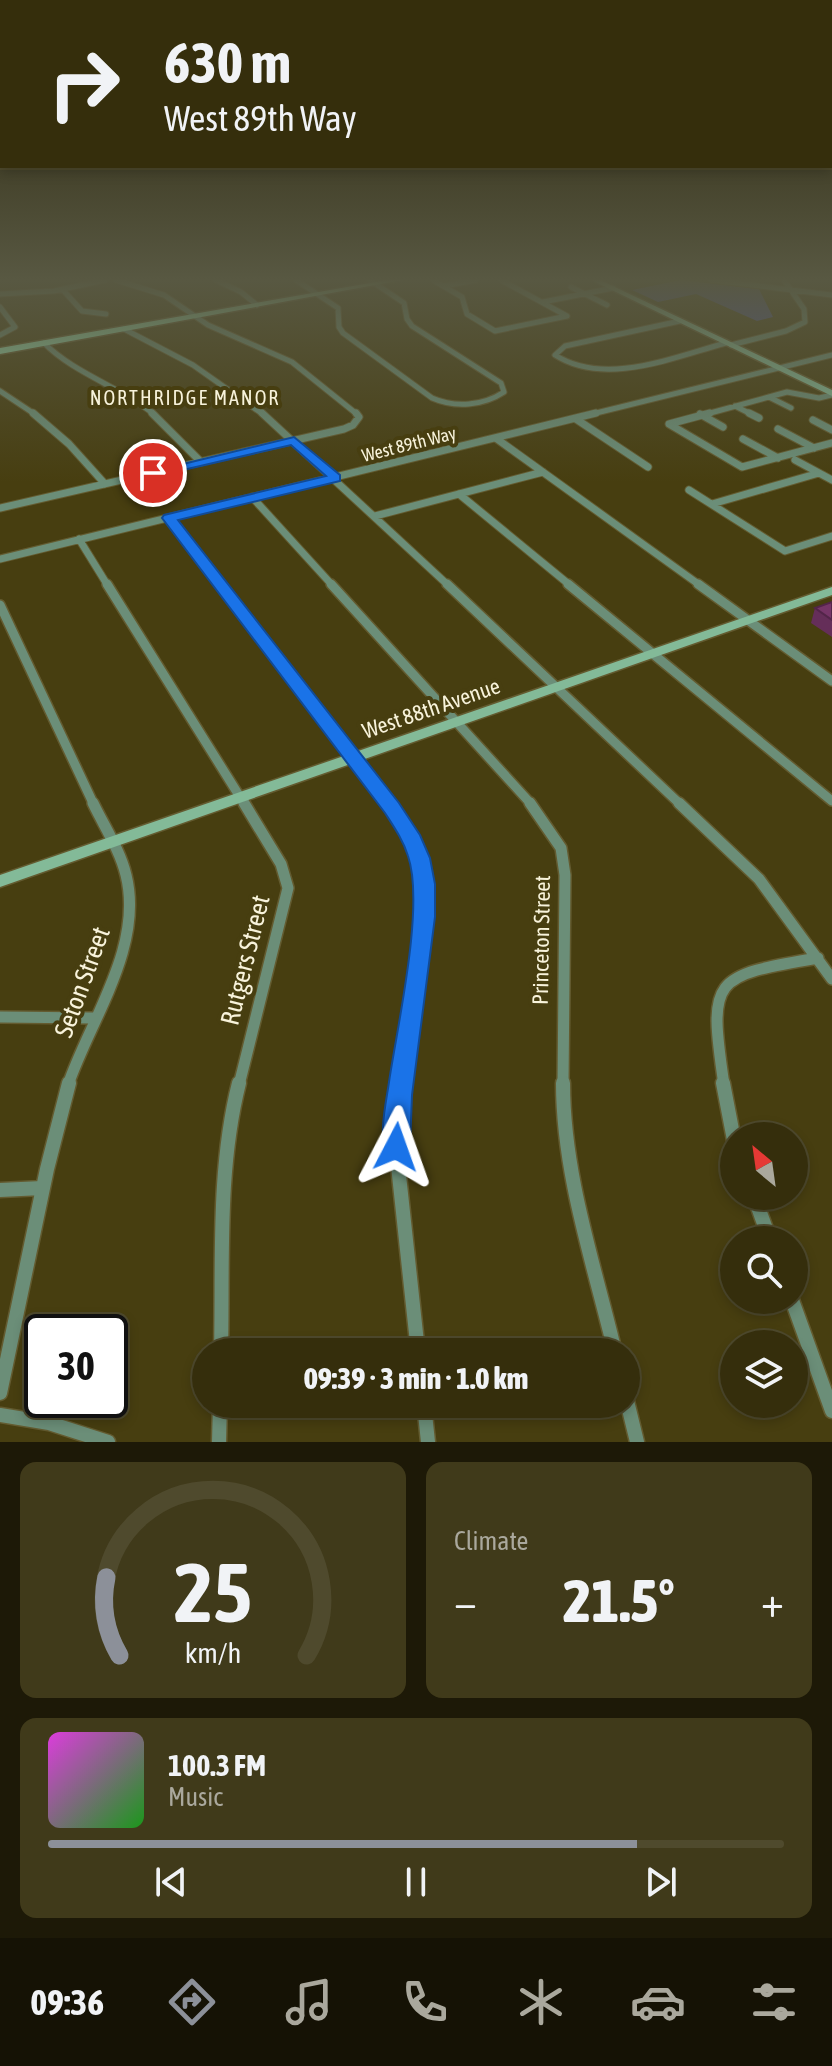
<!DOCTYPE html>
<meta charset="utf-8">
<style>
:root{--surface:#352e0c;--page:#403a1a;--text:#f1f3f6;--muted:#aaa89d;--line:#4f4a2d;--accent:#8c9099}
body{margin:0;font-family:"Asap Condensed",sans-serif;background:var(--page);color:var(--text);height:100vh;display:flex;flex-direction:column;font-size:30px;white-space:nowrap}
*{box-sizing:border-box;margin:0}
p{font-size:26px;color:var(--muted)}
.icon{flex:none;width:44px;height:44px;fill:none;stroke:currentColor;stroke-width:2;stroke-linecap:round;stroke-linejoin:round}
.map{position:relative;height:1442px;overflow:hidden}
.sheet{display:flex;flex-direction:column;gap:20px;padding:20px;background:#1d1907;flex:1}
.sheet>*{flex:none}
.banner{position:absolute;left:0px;top:0px;width:832px;height:168px;box-shadow:0 4px 12px #0003,0 0 0 2px var(--line);background:#352e0c;color:var(--text);overflow:hidden}
.needle{width:52px;rotate:331deg}
.buttons{position:absolute;left:720px;top:1122px;display:grid;gap:16px}
.buttons a{display:grid;place-items:center;width:88px;height:88px;border-radius:50%;background:var(--surface);box-shadow:0 4px 12px #0003,0 0 0 2px var(--line);font-size:40px}
.speed{position:absolute;left:24px;top:1314px;display:flex;gap:16px;font-size:40px;font-weight:700;text-align:center}
.speed>*{display:grid;place-content:center;width:104px;height:104px;border-radius:50%;background:var(--surface);box-shadow:0 4px 12px #0003,0 0 0 2px var(--line);line-height:1}
.speed .limit{border:4px solid #111;border-radius:12px;background:#fff;color:#111}
.pin{position:absolute;display:grid;place-items:center;width:68px;height:68px;color:#fff;margin:-34px;border:4px solid #fff;border-radius:50%;box-shadow:0 2px 8px #0007}
.me{position:absolute;width:88px;margin:-44px;rotate:4deg;stroke-linejoin:round;filter:drop-shadow(0 0 6px #0008)}
.turn{display:flex;align-items:center;gap:28px;height:168px;padding:0 32px;font-size:36px}
.turn .icon{width:104px;height:104px;stroke-width:2.5}
.turn b{display:block;font-size:56px;line-height:68px}
.big{font-size:60px;font-weight:800;line-height:1.1}
.sheet .widget{flex:1;display:flex;flex-direction:column;justify-content:center;gap:12px;min-width:0;padding:0 28px;border-radius:16px;background:var(--page)}
.sheet .dial{align-items:center;gap:0}
.dial svg{height:208px;overflow:visible;fill:none;stroke:var(--line);stroke-width:7;stroke-linecap:round;text-anchor:middle}
.dial text{fill:var(--text);stroke:none}
.song{display:flex;align-items:center;gap:24px}
.cover{width:96px;height:96px;border-radius:12px;background:linear-gradient(135deg,hsl(300 70% 55%),hsl(120 70% 35%))}
.played{height:8px;border-radius:4px;background:linear-gradient(90deg,var(--accent) 80%,var(--line) 80%)}
.keys{display:flex;justify-content:space-around;direction:ltr}
.heat{display:flex;justify-content:space-between;align-items:center;font-size:44px;direction:ltr}
.sheet .tiles{flex:1;display:grid;gap:20px;grid-template-columns:1fr 1fr}
.widget:last-child{grid-column:span 2}
.trip{position:absolute;left:192px;top:1338px;width:448px;height:80px;border-radius:40px;background:var(--surface);box-shadow:0 4px 12px #0003,0 0 0 2px var(--line);font-weight:800;line-height:80px;text-align:center}
.dock{display:flex;height:128px;justify-content:space-around;align-items:center;background:#151205;color:var(--muted)}
.dock .icon{width:56px;height:56px}
.dock .selected{color:var(--accent)}
.dock b{font-size:36px;color:var(--text)}
.map>svg:first-child{display:block}
</style>
<div class="map">
<svg width="832" height="1442" viewBox="0 0 832 1442">
<rect width="100%" height="100%" fill="#473e10"/>
<path fill="#4b5197" d="M681 280 759 289 773 317 757 321 696 294 658 302 632 290Z"/>
<g fill="none" stroke-linecap="round" stroke-linejoin="round">
<defs>
<path id="street-far4" d="M116 280 164 295 208 325 292 362 358 415
M216 280 241 292 257 305
M296 280 338 308 339 327 343 333 432 398C455 408 483 406 504 392L501 383 412 326 407 319 404 303 370 280
M433 280 462 297 467 314 495 331 567 316
M501 280 567 316
M711 280 832 295
M444 286 476 280
M571 287 607 305
M63 290 82 311 106 314
M0 294 54 291 105 280
M543 302 613 288
M0 307 15 327 0 335
M680 321 565 346 555 355C605 387 674 357 726 343
M124 329 193 365 264 415
M44 343C75 374 121 387 155 415
M731 345 786 331 805 322 804 309 784 280
M0 391 36 415
M769 397 791 408
M735 406 753 415
M588 415 832 355
M703 415 787 392 819 398 832 395"/>
<path id="street-far3" d="M33 413 69 444 105 484
M152 413 201 462
M262 413 449 586
M710 413 669 424 742 467 832 443
M749 413 759 418
M700 414 723 427
M576 419 648 467
M813 420 832 430
M778 429 814 448
M497 439 701 586
M743 439 778 458
M795 460 832 480
M689 490 785 551 832 536
M459 494 571 586
M252 497 333 586
M712 504 819 473
M0 508 344 429 353 425 359 417 356 413
M375 516 543 472
M169 518 221 586
M79 539 108 586
M0 559 596 413"/>
<path id="street-far2" d="M107 584 245 805
M220 584 390 805
M331 584 532 805
M447 584 681 805
M568 584 832 801
M698 584 832 681
M0 605 94 805"/>
<path id="street-far1" d="M388 803 415 847 424 884V917L401 1085
M530 803 561 848 565 875 563 1085
M679 803 759 879 832 979
M0 1017 93 1018
M68 1085C90 1020 144 947 126 875 120 850 104 826 93 803
M239 1085 288 888 281 864 244 803
M724 1085C708 977 712 976 818 958"/>
<path id="street" d="M402 1083 396 1147 418 1352
M563 1083C563 1174 594 1264 615 1352
M723 1083 734 1140
M0 1190 42 1188
M754 1196 770 1240
M792 1300 832 1411
M221 1352C223 1263 217 1170 239 1083
M0 1393 47 1169 69 1083
M626 1397 637 1442
M424 1404 428 1442
M0 1415 49 1423 108 1442
M219 1442 220 1404"/>
<path id="secondary" d="M591 280H600L832 390V396Z
M832 587V595L0 887V875Z"/>
<path id="primary" d="M387 280H402L0 354V348Z"/>
</defs>
<use href="#street-far4" stroke="#635b30" stroke-width="7"/>
<use href="#street-far3" stroke="#635b30" stroke-width="9"/>
<use href="#street-far2" stroke="#635b30" stroke-width="12"/>
<use href="#street-far1" stroke="#635b30" stroke-width="14"/>
<use href="#street" stroke="#635b30" stroke-width="17"/>
<use href="#secondary" stroke="#635b30" stroke-width="3"/>
<use href="#primary" stroke="#635b30" stroke-width="3"/>
<use href="#street-far4" stroke="#6b8e78" stroke-width="5"/>
<use href="#street-far3" stroke="#6b8e78" stroke-width="7"/>
<use href="#street-far2" stroke="#6b8e78" stroke-width="9"/>
<use href="#street-far1" stroke="#6b8e78" stroke-width="11"/>
<use href="#street" stroke="#6b8e78" stroke-width="14"/>
<use href="#secondary" fill="#83ba98" fill-rule="evenodd"/>
<use href="#primary" fill="#94dcb0" fill-rule="evenodd"/>
</g>
<path fill="#652e59" d="M832 602V637L811 623 815 608Z"/>
<path fill="#763568" stroke="#532549" stroke-width="2" d="M832 602V620L815 608Z"/>
<linearGradient id="sky" x2="0" y2="1"><stop stop-color="#272209"/><stop offset="0.58" stop-color="#585842"/><stop offset="1" stop-color="#585842" stop-opacity="0"/></linearGradient>
<rect width="832" height="482" fill="url(#sky)"/>
<path fill="#1a73e8" stroke="#114b97" stroke-width="2" d="M294 437 340 475V481L178 520 399 803 420 835 430 858 435 884V917L412 1095 410 1147 406 1155 396 1159 387 1155C378 1136 386 1103 389 1082 397 1027 425 906 408 856 403 840 394 827 385 813L162 518 164 515 326 476 291 445 153 477 146 473Z"/>
<g text-anchor="middle" dominant-baseline="central" stroke-width="8" stroke-linejoin="round" paint-order="stroke">
<g font-size="18" fill="#f8f3db" stroke="#473e10">
<text transform="translate(409 444) rotate(-14)">West 89th Way</text>
</g>
<g font-size="20" letter-spacing="2" fill="#f8f3db" stroke="#473e10">
<text x="185" y="397">NORTHRIDGE MANOR</text>
</g>
<g font-size="22" fill="#f8f3db" stroke="#473e10">
<text transform="translate(431 708) rotate(-19)">West 88th Avenue</text>
<text transform="translate(541 940) rotate(-89)">Princeton Street</text>
</g>
<g font-size="26" fill="#f8f3db" stroke="#473e10">
<text transform="translate(245 960) rotate(-76)">Rutgers Street</text>
<text transform="translate(82 982) rotate(-70)">Seton Street</text>
</g>
</g>
</svg>
<div class="buttons">
<a><svg class="needle" viewBox="-14 -14 28 28"><path d="M0-13l5 13h-10z" fill="#e53935"/><path d="M0 13l5-13h-10z" fill="#aaa89d"/></svg></a>
<a><svg class="icon" aria-label="search" viewBox="0 0 24 24"><circle cx="10" cy="10" r="6"/><path d="M15 15l6 6"/></svg></a>
<a><svg class="icon" aria-label="layers" viewBox="0 0 24 24"><path d="M12 4l9 5-9 5-9-5zM3 14l9 5 9-5"/></svg></a>
</div>
<div class="speed"><div class="limit">30</div></div>
<div class="pin" style="left:153px;top:473px;background:#d93025"><svg class="icon" aria-label="arrive" viewBox="0 0 24 24"><path d="M6 21V4h12l-3 4 3 4H6"/></svg></div>
<svg class="me" style="left:396px;top:1147px" viewBox="-20 -20 40 40"><path d="M0-17L14 15 0 8-14 15z" fill="#1a73e8" stroke="#fff" stroke-width="4"/></svg>
<div class="trip">09:39 · 3 min · 1.0 km</div>
<div class="banner">
<div class="turn"><svg class="icon" aria-label="right" viewBox="0 0 24 24"><path d="M7 20v-9h11M14 6l5 5-5 5"/></svg><div><b>630 m</b>West 89th Way</div></div>
</div>
</div>
<section class="sheet">
<div class="tiles">
<div class="widget dial"><svg viewBox="0 0 100 80">
<path d="M14 69A42 42 0 1 1 86 69"/>
<path d="M14 69A42 42 0 0 1 9 39" stroke="#8c9099"/>
<text x="50" y="56" font-size="32" font-weight="700">25</text>
<text x="50" y="72" font-size="11">km/h</text>
</svg></div>
<div class="widget"><p>Climate</p>
<div class="heat"><a>−</a><b class="big">21.5°</b><a>+</a></div>
</div>
<div class="widget">
<div class="song"><i class="cover"></i><div><b>100.3 FM</b><p>Music</p></div></div>
<div class="played"></div>
<div class="keys"><svg class="icon" aria-label="previous" viewBox="0 0 24 24"><path d="M18 5L8 12l10 7zM5 5v14"/></svg><svg class="icon" aria-label="pause" viewBox="0 0 24 24"><path d="M8 5v14M16 5v14"/></svg><svg class="icon" aria-label="next" viewBox="0 0 24 24"><path d="M6 5l10 7-10 7zM19 5v14"/></svg></div>
</div>
</div>
</section>
<nav class="dock">
<b>09:36</b>
<svg class="icon selected" aria-label="directions" viewBox="0 0 24 24"><path d="M12 3l9 9-9 9-9-9zM9 14v-3h6M13 9l2 2-2 2"/></svg>
<svg class="icon" aria-label="music" viewBox="0 0 24 24"><path d="M9 18V5l10-2v13"/><circle cx="6" cy="18" r="3"/><circle cx="16" cy="16" r="3"/></svg>
<svg class="icon" aria-label="phone" viewBox="0 0 24 24"><path d="M5 4h4l2 5-3 2q2 4 5 5l2-3 5 2v4C11 20 4 13 5 4z"/></svg>
<svg class="icon" aria-label="climate" viewBox="0 0 24 24"><path d="M12 3v18M4 7l16 10M4 17L20 7"/></svg>
<svg class="icon" aria-label="car" viewBox="0 0 24 24"><path d="M5 17H2v-5l4-1 3-4h7l3 4 3 1v5h-3M9 17h6M6 11h13"/><circle cx="7" cy="17" r="2"/><circle cx="17" cy="17" r="2"/></svg>
<svg class="icon" aria-label="filters" viewBox="0 0 24 24"><path d="M4 7h16M4 17h16"/><circle cx="9" cy="7" r="2"/><circle cx="15" cy="17" r="2"/></svg>
</nav>
